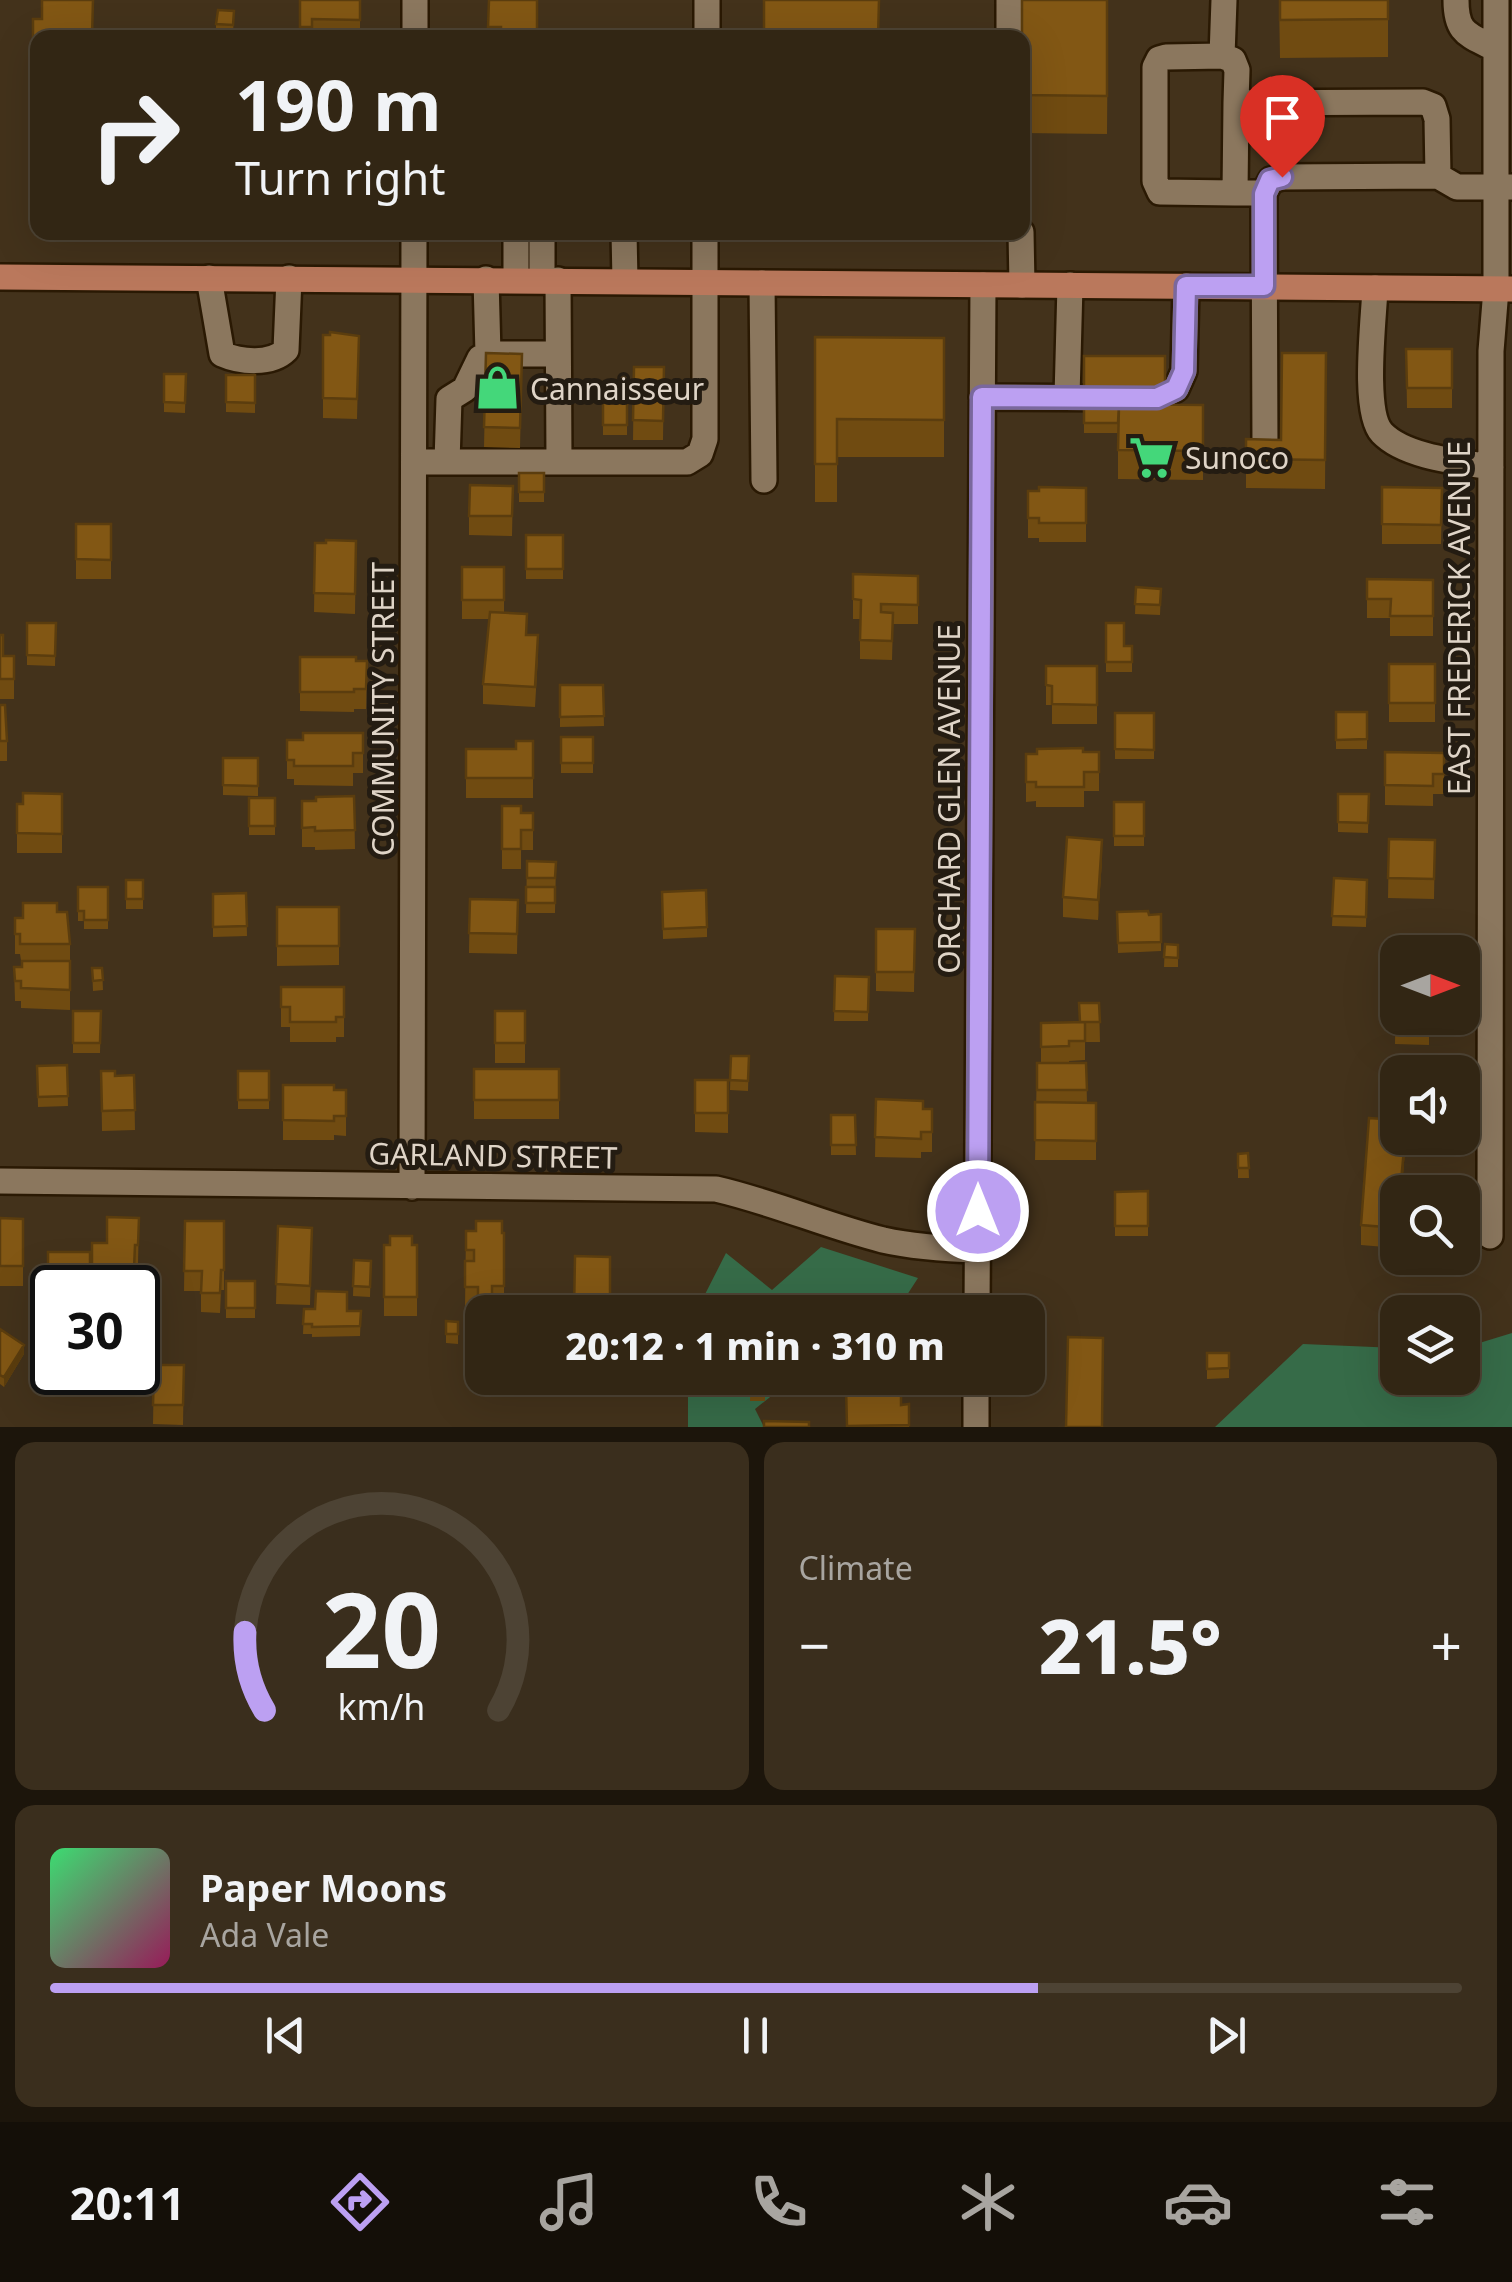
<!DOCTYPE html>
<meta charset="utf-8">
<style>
:root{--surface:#322614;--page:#3a2e1d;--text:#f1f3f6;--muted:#a8a5a0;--line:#4d4334;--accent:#bca0f2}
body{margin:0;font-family:"Noto Sans",sans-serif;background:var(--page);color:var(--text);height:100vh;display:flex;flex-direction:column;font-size:38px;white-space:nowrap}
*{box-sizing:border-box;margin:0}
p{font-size:32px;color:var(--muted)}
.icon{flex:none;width:55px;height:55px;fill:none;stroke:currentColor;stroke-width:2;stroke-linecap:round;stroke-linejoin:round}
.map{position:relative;height:1427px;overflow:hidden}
.panel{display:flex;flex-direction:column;gap:15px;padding:15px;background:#1c150b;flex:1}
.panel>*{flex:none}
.banner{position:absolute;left:30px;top:30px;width:1000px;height:210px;border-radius:20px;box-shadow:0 10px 40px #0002,0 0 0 2px var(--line);background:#322614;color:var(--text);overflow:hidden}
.needle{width:65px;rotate:90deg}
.tools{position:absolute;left:1380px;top:935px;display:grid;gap:20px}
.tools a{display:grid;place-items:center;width:100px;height:100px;border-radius:20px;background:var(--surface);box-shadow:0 10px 40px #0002,0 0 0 2px var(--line);font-size:50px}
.speed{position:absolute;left:30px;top:1265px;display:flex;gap:20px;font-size:50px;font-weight:700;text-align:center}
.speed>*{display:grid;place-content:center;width:130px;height:130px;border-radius:50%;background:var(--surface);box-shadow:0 10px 40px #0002,0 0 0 2px var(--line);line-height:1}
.speed .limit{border:5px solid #111;border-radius:15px;background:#fff;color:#111}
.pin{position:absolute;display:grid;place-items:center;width:85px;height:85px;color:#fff;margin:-102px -42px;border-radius:50% 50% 50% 0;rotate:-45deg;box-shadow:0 0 10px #0007}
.pin .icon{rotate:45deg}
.me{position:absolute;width:110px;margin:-55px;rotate:0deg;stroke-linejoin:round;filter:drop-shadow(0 0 8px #0008)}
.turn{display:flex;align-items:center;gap:35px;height:210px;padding:0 40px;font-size:45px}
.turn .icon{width:130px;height:130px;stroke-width:2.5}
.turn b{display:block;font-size:70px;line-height:85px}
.big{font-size:75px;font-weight:800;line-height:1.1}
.panel .tile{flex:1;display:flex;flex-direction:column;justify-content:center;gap:15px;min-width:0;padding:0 35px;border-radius:20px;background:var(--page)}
.panel .dial{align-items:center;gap:0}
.dial svg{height:260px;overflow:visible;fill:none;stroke:var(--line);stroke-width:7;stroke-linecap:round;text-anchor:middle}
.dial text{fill:var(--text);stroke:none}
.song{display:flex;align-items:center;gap:30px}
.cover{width:120px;height:120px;border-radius:15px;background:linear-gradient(135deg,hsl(140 70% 55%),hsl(330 70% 35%))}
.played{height:10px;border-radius:5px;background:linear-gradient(90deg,var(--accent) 70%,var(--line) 70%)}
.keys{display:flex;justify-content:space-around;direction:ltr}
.heat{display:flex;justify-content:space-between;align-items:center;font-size:55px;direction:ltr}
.panel .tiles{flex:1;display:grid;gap:15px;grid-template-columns:1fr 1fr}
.tile:last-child{grid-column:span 2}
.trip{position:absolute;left:465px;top:1295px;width:580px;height:100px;border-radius:20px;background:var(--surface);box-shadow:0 10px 40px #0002,0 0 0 2px var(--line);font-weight:800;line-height:100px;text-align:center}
.tabs{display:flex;height:160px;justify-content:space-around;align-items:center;background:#140f08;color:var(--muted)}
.tabs .icon{width:70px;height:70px}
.tabs .active{color:var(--accent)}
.tabs b{font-size:45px;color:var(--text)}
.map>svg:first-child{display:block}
</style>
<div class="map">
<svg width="1512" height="1427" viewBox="0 0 1512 1427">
<rect width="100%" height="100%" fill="#43321b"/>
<path fill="#366b48" d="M821 1247 918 1278 896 1312H696L726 1253 772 1290Z
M1512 1333V1427H1215L1303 1344 1397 1348 1398 1378H1462L1463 1348Z
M688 1378H794L755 1409 764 1427H688Z"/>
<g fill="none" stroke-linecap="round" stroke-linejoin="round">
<defs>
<path id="minor" d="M1456 0C1456 34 1468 34 1495 49
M415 38V0
M707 38V0
M1009 38V0
M1222 56 1224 0
M1235 193 1160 192 1155 181V67L1159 59 1166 57 1222 56 1233 60 1237 70 1236 103
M1264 193H1235L1236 103 1423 102 1433 106 1437 119 1438 176
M516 232V280
M624 232 625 281
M1021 232 1022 285
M209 278 222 354C240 362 271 365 286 350L289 278
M486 279 488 354
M542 280V232
M558 280 559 462
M762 283 764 480
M1375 288C1374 318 1362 412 1382 433 1405 457 1459 462 1491 467
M982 397 1157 398 1176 389 1184 371 1186 286
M1067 397 1070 285
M1265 449 1264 193 1271 180 1282 177 1438 176 1457 187H1512
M415 462H687L700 454 705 439V232
M447 462 449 399 465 389 480 358 488 354H558
M0 1181 716 1189C773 1202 827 1226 883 1240 914 1247 946 1249 978 1250
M412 1187 414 232
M1490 1236 1491 351 1496 289V0
M977 1312 983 285
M976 1427V1378"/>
<path id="major" d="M0 277 1512 289"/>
</defs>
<use href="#minor" stroke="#2a1903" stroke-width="30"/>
<use href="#major" stroke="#2a1903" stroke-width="30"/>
<use href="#minor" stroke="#8b775e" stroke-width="25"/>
<use href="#major" stroke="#ba785c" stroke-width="25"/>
</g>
<path fill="#704b11" d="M93 0 92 38H38V58H33V19H42Z
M300 0H360V38H300Z
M489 0 537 38H488Z
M1022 0H1108L1107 134 1022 133Z
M1279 0H1388V57L1280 58Z
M234 11 233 35 216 33V24Z
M323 335 359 336 357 419 323 418Z
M815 337 944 338V457H837V502H815Z
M1406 349H1452V408H1407Z
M486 353 522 354 520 448 484 447Z
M1326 353 1325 489 1246 488V439L1281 440Z
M1084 356 1165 404 1203 405V480L1118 479V433H1084Z
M634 367H664L663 440H633Z
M164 374H186L185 413 164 412Z
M226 375H255V413L226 412Z
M603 398 627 399V435H603Z
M519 473H544V502H519Z
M513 486 512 536 469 535V516Z
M1382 487 1442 488 1441 544H1382Z
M1086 488V542H1039V538H1028V491Z
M76 524H111V579H76Z
M526 535H563V579H526Z
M356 541 355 614 314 612 315 543Z
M462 567H504V613L527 635 538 655 535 707 483 704V684L489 619H462Z
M853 574 918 576V624H893L892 660 860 659V619H853Z
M1367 579 1433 580V636H1390V618H1367Z
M1136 587 1161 589 1160 615 1135 614Z
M27 623H56L55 666 27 665Z
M1106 623 1124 646H1132V672H1106Z
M0 635 3 656H14V699H0Z
M300 657 367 661 366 709H354V712L300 711Z
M1389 664H1435V722H1389Z
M1046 666H1097V724H1052V705H1046Z
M560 685H603L604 726 560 727Z
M0 705 7 741V761H0Z
M1336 712H1367V749H1336Z
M1115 713H1154V759H1115Z
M363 733V773H353V786L294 785V779H287V740H303Z
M561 737H593V773H561Z
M533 741V798H466V749H516Z
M1099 752V791H1084V807H1036V801L1026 802V754Z
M1385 752 1444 753V794H1433V806L1385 805Z
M223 758H258V796L223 795Z
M62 794V853H17V804Z
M1338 794H1369L1368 833 1338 832Z
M354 796 355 849 315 850V847H302V801Z
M249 798H275V835H249Z
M1114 802H1144V846H1114Z
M502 806 521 813H533V850H521V869H502Z
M1389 839 1435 840 1434 899 1388 898Z
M1102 860 1098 920 1063 917V897Z
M527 861 556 862 555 913H526Z
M1334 878 1367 880 1366 927 1332 926Z
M126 880H143V909H126Z
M78 887H108V929H84V921H78Z
M662 892 707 927V937L663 939Z
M246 893 247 936 213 937V894Z
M470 899 518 900 517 954 469 953Z
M277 907H339V965L277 966Z
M57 912 70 944V1010L21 1008V1001H15L14 967H22L20 954H15V918Z
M1117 912 1149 915 1161 942V951L1118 953Z
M876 929H915L914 992 876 991Z
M1165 944 1178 945V967H1164Z
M92 968H102L103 990 93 991Z
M835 976 869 977 868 1021H834Z
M1396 978 1429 1018V1045L1395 1044Z
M281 987H344V1037H336V1042H290V1027H281Z
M1099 1003 1100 1042H1085V1060L1069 1061V1063H1086L1087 1103H1096V1160H1035L1037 1063H1041V1023L1079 1022Z
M73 1011H101L100 1053H73Z
M495 1011H525V1063H495Z
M731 1056H749L748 1091 730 1090Z
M67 1065 68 1106 38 1107 37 1066Z
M474 1069H559V1119H474Z
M101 1071 115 1076 134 1075 135 1130 102 1131Z
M238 1071H269V1109H238Z
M695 1080H728V1133L695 1132Z
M283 1085 346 1090V1136L334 1135V1140H283Z
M876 1099 923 1109H932V1152H921V1158L875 1157Z
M831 1115H855L856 1155H831Z
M1406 1138 1397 1248 1361 1245V1225Z
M1248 1153 1249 1178H1238V1154Z
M1148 1191V1236H1115V1192Z
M0 1218 23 1219V1286H0Z
M139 1218 138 1264H135L134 1288 92 1287V1243H107Z
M185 1221H224V1290H221L220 1313 201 1312V1291H184Z
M278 1226 312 1228 310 1305 276 1304Z
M466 1231 504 1233V1305H492V1312H482V1315H478V1307H465Z
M384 1245H417V1316H384Z
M48 1252 90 1286V1288H52V1297H48Z
M354 1260 371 1261 370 1297 353 1296Z
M226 1281H255V1318H226Z
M304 1309 361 1311 360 1336 312 1337V1334H303Z
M446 1321 458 1322V1344L446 1343Z
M0 1329 24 1354 4 1387 0 1384Z
M1207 1353H1229V1378L1207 1379Z
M154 1365H184L183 1425 153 1424Z
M553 1378H593V1393H553Z
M751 1378 765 1379V1401H750Z
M846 1387 901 1405 909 1404V1427H846Z"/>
<path fill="#5b3d0e" d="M1102 840V860L1098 920V900Z
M1405 1138H1406L1402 1192H1400Z
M24 1345V1354L4 1387V1377Z"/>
<path fill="#825714" stroke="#5b3d0e" stroke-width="2.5" d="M42 0H93L92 36 64 35V38H33V19H42Z
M300 0H360V20L312 19V27H300Z
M489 0H537V38H501V27H488Z
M764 0H879L878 38H764Z
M1022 0H1107V96L1022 95Z
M1280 0H1388V19L1280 20Z
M218 10 234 11 233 25 216 24Z
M330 332 359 336 357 399 323 398V335H330Z
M815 337 944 338V420L837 419V464H815Z
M1406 349H1452V388H1407Z
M486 353 522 354 520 428 484 427Z
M1282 353H1326L1325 460 1246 459V439L1281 440Z
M1084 356H1165V404H1119L1118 423H1084Z
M634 367H664L663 421 633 420Z
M164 374H186L185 403 164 402Z
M226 375H255V403L226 402Z
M603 398 627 399V425H603Z
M1119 404 1203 405V451L1118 450Z
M519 473H544V492H519Z
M470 485 513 486 512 516H469Z
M1039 487 1086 488V523H1039V518H1028V491H1039Z
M1382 487 1442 488 1441 525 1382 524Z
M76 524H111V560L76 559Z
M526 535H563V569H526Z
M326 540 356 541 355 594 314 593 315 543H326Z
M462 567H504V600H462Z
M853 574 918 576V605L881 604V612L893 613 892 641 860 640 861 600 853 599Z
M1367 579 1433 580V616H1390L1391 599H1367Z
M1136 587 1161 589 1160 605 1135 604Z
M490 612 527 614 526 635H538L535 687 483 684Z
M27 623H56L55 656 27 655Z
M1106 623H1124V646H1132V662H1106Z
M0 635H3V656H14V679H0Z
M300 657H356V661H367L366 689H354V692H300Z
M1389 664H1435V703H1389Z
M1046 666H1097V705L1052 704V686L1046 685Z
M560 685H603L604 716 560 717Z
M0 705H5L7 741H0Z
M1336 712H1367V739L1336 740Z
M1115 713H1154V750L1115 749Z
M303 733H363V753H353V766H294V760H287V740H303Z
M561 737H593V763H561Z
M516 741H533V778H466V749H516Z
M1083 748V752H1099V772H1084V787H1036V782H1026V754H1037V749Z
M1385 752 1444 753V774H1433V786L1385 785Z
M223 758H258V786L223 785Z
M23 793 62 794V834L17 833V804H23Z
M1338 794H1369L1368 823 1338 822Z
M354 796 355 830 315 831V827L302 828V801H316V797Z
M249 798H275V826H249Z
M1114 802H1144V836H1114Z
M502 806H521V813H533V830H521V849H502Z
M1067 837 1102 840 1098 900 1063 897Z
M1389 839 1435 840 1434 879 1388 878Z
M527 861 556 862 555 878H527Z
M1334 878 1367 880 1366 917 1332 916Z
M126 880H143V899H126Z
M78 887H108V920H84V911H78Z
M526 887H555V903H526Z
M706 890 707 927 663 929 662 892Z
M246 893 247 926 213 927V894Z
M470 899 518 900 517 934 469 933Z
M23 903H57V912H67L70 944H20V934H15V918H23Z
M277 907H339V946H277Z
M1148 911 1149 915 1161 914V942L1118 943 1117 912Z
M876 929H915L914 972H876Z
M1165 944 1178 945V958L1164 957Z
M22 961H70V990L21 988V981H15L14 967H22Z
M92 968H102L103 980 93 981Z
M835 976 869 977 868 1012 834 1011Z
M1396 978H1398V1018H1429V1025H1395Z
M281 987H344V1017H336V1022H290V1007H281Z
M1079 1003H1099L1100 1022H1080Z
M73 1011H101L100 1043H73Z
M495 1011H525V1043H495Z
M1085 1022V1041H1069V1046L1041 1047V1023Z
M731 1056H749L748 1081 730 1080Z
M1037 1063H1086L1087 1090H1037Z
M67 1065 68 1096 38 1097 37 1066Z
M474 1069H559V1100H474Z
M101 1071H115V1076L134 1075 135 1110 102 1111Z
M238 1071H269V1100H238Z
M695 1080H728V1113H695Z
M283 1085H334V1090H346V1116H334V1121L283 1120Z
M876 1099 923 1101V1109H932V1132H921V1139L875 1137Z
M1035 1102 1096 1103V1141L1035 1140Z
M831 1115H855L856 1145H831Z
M1369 1118 1398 1120V1138H1405L1400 1192H1398L1397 1228 1361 1225Z
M1248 1153 1249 1168H1238V1154Z
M1148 1191V1226H1115V1192Z
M107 1217 139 1218 138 1245H135L134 1269 92 1268V1243H107Z
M0 1218 23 1219V1266H0Z
M185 1221H224V1270H221L220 1293H201L202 1271H184Z
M476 1221H502V1233H504V1286H492V1296H478V1287H465V1261H474V1250H466V1231H476Z
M278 1226 312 1228 310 1286 276 1284Z
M390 1236H412V1245H417V1297H384V1245H390Z
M48 1252H90V1286L48 1287Z
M575 1256 610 1257V1311H574Z
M354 1260 371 1261 370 1287 353 1286Z
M226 1281H255V1308H226Z
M316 1291 347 1292V1311H361L360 1326 312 1327V1324H303L304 1309H315Z
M446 1321 458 1322V1334H446Z
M0 1329 24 1345 4 1377 0 1375Z
M1068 1337 1103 1338 1102 1427H1066Z
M1207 1353H1229V1368L1207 1369Z
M154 1365H184L183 1405H153Z
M553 1378H593V1383H553Z
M751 1378 765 1379V1391H750Z
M901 1386V1405L909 1404V1425L847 1426 846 1387Z
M764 1421 809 1422V1427H764Z"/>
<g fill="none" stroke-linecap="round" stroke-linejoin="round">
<defs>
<path id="route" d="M978 1211 982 397 1157 398 1176 389 1184 371 1186 286H1264V194L1270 180 1282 177"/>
</defs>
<use href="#route" stroke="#7a689d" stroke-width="25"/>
<use href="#route" stroke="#bca0f2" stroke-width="18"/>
</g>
<defs>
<symbol id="shop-bare" viewBox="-9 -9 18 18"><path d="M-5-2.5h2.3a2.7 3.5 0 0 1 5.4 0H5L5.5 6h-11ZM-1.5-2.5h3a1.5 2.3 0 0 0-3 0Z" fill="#44d77a" stroke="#241c12" stroke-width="2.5" paint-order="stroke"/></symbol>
<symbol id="supermarket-bare" viewBox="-9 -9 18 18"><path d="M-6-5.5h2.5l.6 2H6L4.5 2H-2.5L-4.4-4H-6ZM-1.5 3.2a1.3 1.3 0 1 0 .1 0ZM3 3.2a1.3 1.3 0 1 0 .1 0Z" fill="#44d77a" stroke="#241c12" stroke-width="2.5" paint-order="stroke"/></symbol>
</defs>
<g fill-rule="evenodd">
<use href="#shop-bare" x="466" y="356" width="63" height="63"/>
<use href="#supermarket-bare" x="1120" y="426" width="63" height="63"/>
</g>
<g text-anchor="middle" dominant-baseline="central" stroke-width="10" stroke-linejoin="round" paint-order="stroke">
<g font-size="30" fill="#dfd4c7" stroke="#241c12" text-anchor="start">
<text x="530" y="388">Cannaisseur</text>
<text x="1185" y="457">Sunoco</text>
</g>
<g font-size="30" fill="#dfd4c7" stroke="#241c12">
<text transform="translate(1458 618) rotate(-90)">EAST FREDERICK AVENUE</text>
<text transform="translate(382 709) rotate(-90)">COMMUNITY STREET</text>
<text transform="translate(948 799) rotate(-90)">ORCHARD GLEN AVENUE</text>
<text transform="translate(493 1155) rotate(1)">GARLAND STREET</text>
</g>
</g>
</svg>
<div class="tools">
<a><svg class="needle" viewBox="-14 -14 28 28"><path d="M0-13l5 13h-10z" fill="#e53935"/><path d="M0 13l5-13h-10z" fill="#a8a5a0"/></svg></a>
<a><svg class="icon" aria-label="sound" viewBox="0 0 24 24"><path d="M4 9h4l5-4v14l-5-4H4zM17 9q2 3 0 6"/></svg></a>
<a><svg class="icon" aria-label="search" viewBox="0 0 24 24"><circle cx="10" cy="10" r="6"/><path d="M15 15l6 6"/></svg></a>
<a><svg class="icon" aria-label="layers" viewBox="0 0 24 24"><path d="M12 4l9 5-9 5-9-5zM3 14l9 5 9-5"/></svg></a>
</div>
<div class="speed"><div class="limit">30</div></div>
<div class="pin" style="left:1282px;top:177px;background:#d93025"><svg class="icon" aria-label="arrive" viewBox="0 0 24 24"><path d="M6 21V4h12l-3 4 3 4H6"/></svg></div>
<svg class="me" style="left:978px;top:1211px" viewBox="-20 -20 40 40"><circle r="17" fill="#bca0f2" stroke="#fff" stroke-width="3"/><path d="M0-11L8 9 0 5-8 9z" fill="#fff"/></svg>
<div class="trip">20:12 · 1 min · 310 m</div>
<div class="banner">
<div class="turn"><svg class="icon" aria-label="right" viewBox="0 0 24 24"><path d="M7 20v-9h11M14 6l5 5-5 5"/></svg><div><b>190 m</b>Turn right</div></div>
</div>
</div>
<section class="panel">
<div class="tiles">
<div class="tile dial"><svg viewBox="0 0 100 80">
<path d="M14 69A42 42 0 1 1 86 69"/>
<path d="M14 69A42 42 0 0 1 8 45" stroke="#bca0f2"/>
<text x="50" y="56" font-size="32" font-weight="700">20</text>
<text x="50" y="72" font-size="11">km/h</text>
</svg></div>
<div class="tile"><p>Climate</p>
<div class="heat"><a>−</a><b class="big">21.5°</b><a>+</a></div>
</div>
<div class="tile">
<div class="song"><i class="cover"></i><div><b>Paper Moons</b><p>Ada Vale</p></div></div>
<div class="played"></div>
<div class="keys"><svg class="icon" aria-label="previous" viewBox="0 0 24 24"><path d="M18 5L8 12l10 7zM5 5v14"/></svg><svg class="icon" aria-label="pause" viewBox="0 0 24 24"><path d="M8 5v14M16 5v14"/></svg><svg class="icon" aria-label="next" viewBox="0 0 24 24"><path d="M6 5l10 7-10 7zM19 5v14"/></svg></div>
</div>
</div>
</section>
<nav class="tabs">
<b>20:11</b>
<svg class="icon active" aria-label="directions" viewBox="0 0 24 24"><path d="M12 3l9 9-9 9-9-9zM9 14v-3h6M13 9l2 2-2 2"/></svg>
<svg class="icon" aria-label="music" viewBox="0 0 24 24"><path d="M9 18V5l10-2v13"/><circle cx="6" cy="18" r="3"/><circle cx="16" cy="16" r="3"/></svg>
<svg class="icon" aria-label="phone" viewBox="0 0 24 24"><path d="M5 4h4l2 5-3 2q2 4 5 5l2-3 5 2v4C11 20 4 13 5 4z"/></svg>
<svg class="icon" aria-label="climate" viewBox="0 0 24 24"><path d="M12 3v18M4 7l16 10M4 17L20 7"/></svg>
<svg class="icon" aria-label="car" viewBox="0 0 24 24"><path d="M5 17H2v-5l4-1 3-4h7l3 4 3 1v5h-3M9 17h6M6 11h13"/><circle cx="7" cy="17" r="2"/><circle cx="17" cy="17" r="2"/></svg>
<svg class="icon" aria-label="filters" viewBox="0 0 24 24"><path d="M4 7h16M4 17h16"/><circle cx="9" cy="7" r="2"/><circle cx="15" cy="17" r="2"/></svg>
</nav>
